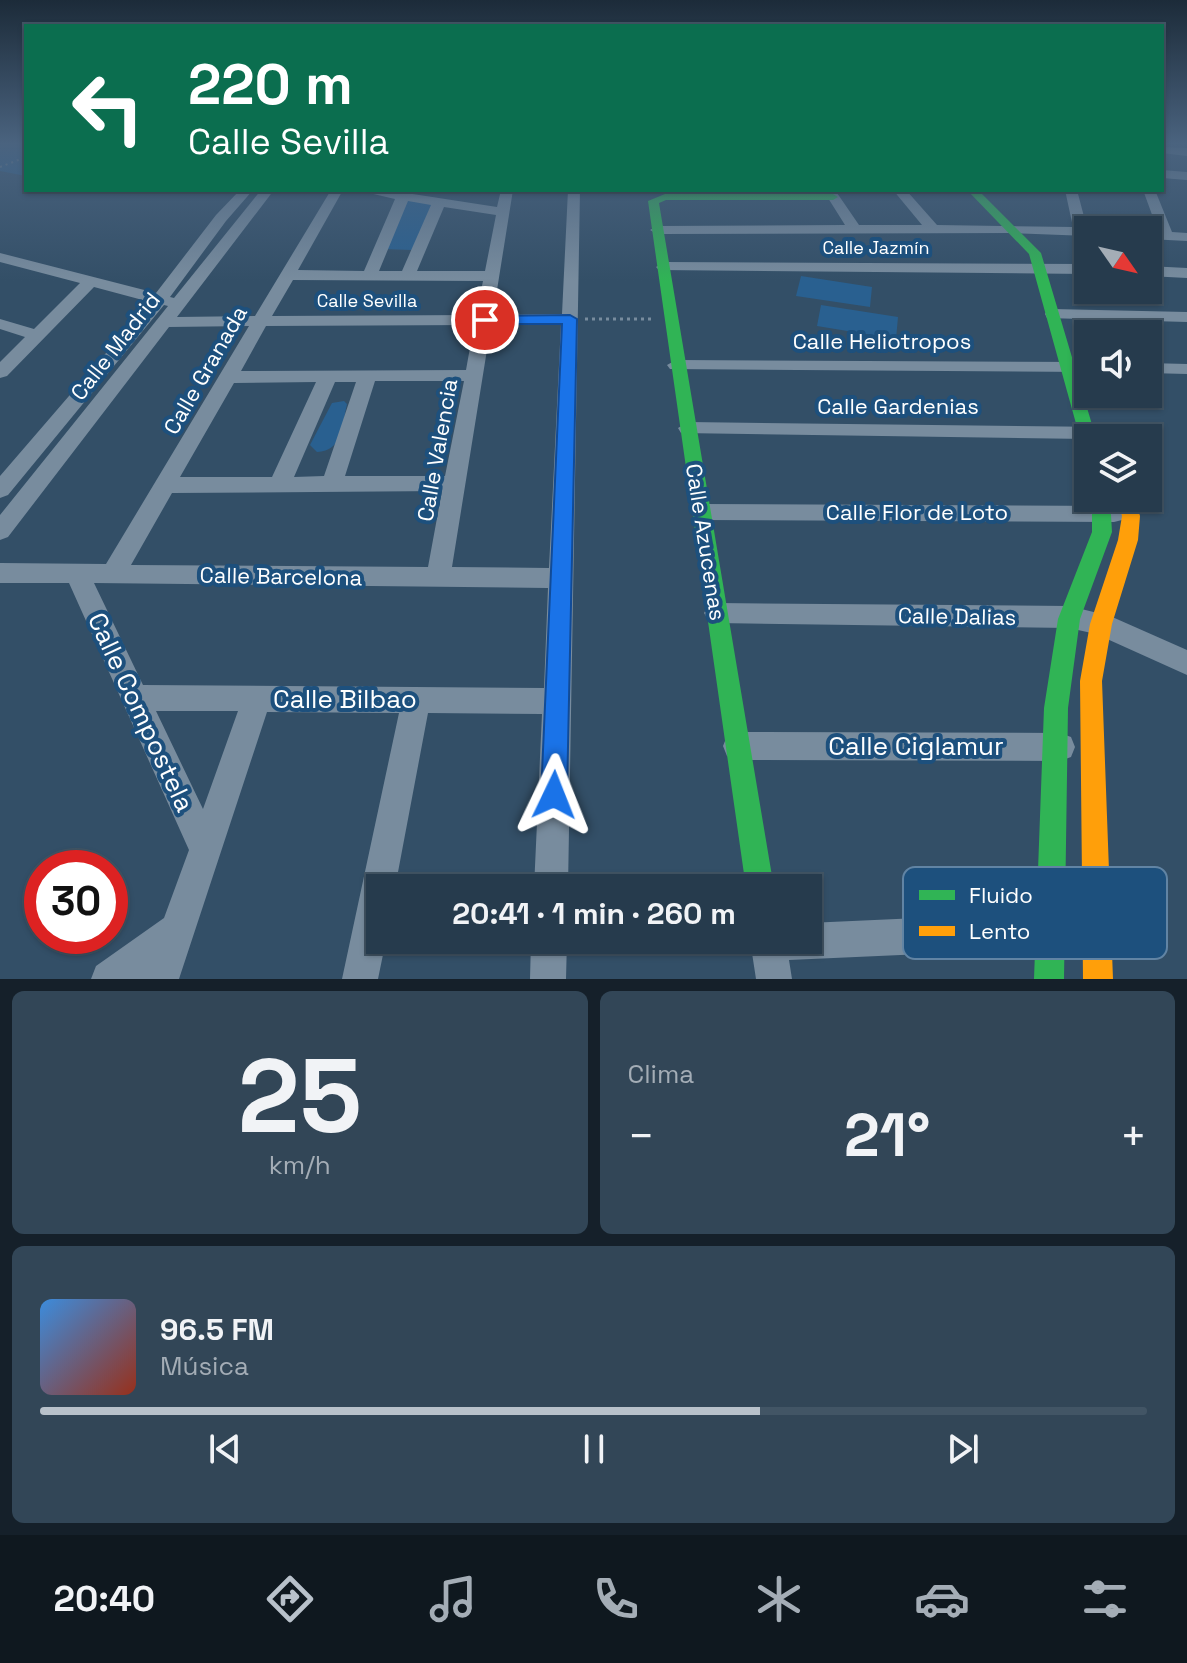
<!DOCTYPE html>
<html lang="es">
<meta charset="utf-8">
<style>
:root{--surface:#263b4d;--page:#324657;--text:#f1f3f6;--muted:#a4adb6;--line:#425565;--accent:#b8c1ca}
body{margin:0;font-family:"Space Grotesk",sans-serif;background:var(--page);color:var(--text);height:100vh;display:flex;flex-direction:column;font-size:30px;white-space:nowrap}
*{box-sizing:border-box;margin:0}
p{font-size:26px;color:var(--muted)}
.icon{flex:none;width:44px;height:44px;fill:none;stroke:currentColor;stroke-width:2;stroke-linecap:round;stroke-linejoin:round}
.map{position:relative;height:979px;overflow:hidden}
.sheet{display:flex;flex-direction:column;gap:12px;padding:12px;background:#15202a;flex:1}
.sheet>*{flex:none}
.hud{position:absolute;left:24px;top:24px;width:1140px;height:168px;border-radius:0px;box-shadow:0 2px 6px #0004,0 0 0 2px var(--line);background:#0b6e4f;color:#fff;overflow:hidden}
.needle{width:52px;rotate:124deg}
.tools{position:absolute;left:1074px;top:216px;display:grid;gap:16px}
.tools a{display:grid;place-items:center;width:88px;height:88px;border-radius:0px;background:var(--surface);box-shadow:0 2px 6px #0004,0 0 0 2px var(--line);font-size:40px}
.speed{position:absolute;left:24px;top:850px;display:flex;gap:16px;font-size:40px;font-weight:700;text-align:center}
.speed>*{display:grid;place-content:center;width:104px;height:104px;border-radius:50%;background:var(--surface);box-shadow:0 2px 6px #0004,0 0 0 2px var(--line);line-height:1}
.speed .limit{border:12px solid #d22;background:#fff;color:#111}
.pin{position:absolute;display:grid;place-items:center;width:68px;height:68px;color:#fff;margin:-34px;border:4px solid #fff;border-radius:50%;box-shadow:0 2px 8px #0007}
.me{position:absolute;width:88px;margin:-44px;rotate:2deg;stroke-linejoin:round;filter:drop-shadow(0 0 6px #0008)}
.turn{display:flex;align-items:center;gap:28px;height:168px;padding:0 32px;font-size:36px}
.turn .icon{width:104px;height:104px;stroke-width:2.5}
.turn b{display:block;font-size:56px;line-height:68px}
.big{font-size:60px;font-weight:600;line-height:1.1}
.sheet .widget{flex:1;display:flex;flex-direction:column;justify-content:center;gap:12px;min-width:0;padding:0 28px;border-radius:12px;background:var(--page)}
.sheet .dial{align-items:center;gap:0}
.dial b{font-size:104px;line-height:1}
.song{display:flex;align-items:center;gap:24px}
.cover{width:96px;height:96px;border-radius:12px;background:linear-gradient(135deg,hsl(210 70% 55%),hsl(10 70% 35%))}
.played{height:8px;border-radius:4px;background:linear-gradient(90deg,var(--accent) 65%,var(--line) 65%)}
.keys{display:flex;justify-content:space-around;direction:ltr}
.heat{display:flex;justify-content:space-between;align-items:center;font-size:44px;direction:ltr}
.sheet .tiles{flex:1;display:grid;gap:12px;grid-template-columns:1fr 1fr}
.widget:last-child{grid-column:span 2}
.trip{position:absolute;left:366px;top:874px;width:456px;height:80px;border-radius:0px;background:var(--surface);box-shadow:0 2px 6px #0004,0 0 0 2px var(--line);font-weight:600;line-height:80px;text-align:center}
.dock{display:flex;height:128px;justify-content:space-around;align-items:center;background:#0f181f;color:var(--muted)}
.dock .icon{width:56px;height:56px}
.dock .on{color:var(--accent)}
.dock b{font-size:36px;color:var(--text)}
.map>svg:first-child{display:block}
</style>
<div class="map">
<svg width="1187" height="979" viewBox="0 0 1187 979">
<rect width="100%" height="100%" fill="#334f67"/>
<path fill="#296090" d="M0 144H26V176L0 171Z
M403 196 437 202 412 250 381 249Z
M801 276 872 287 870 307 796 296Z
M821 305 898 317 896 339 817 326Z
M344 401 347 404C342 425 343 451 317 452L310 445 332 403Z"/>
<g fill="none" stroke-linecap="round" stroke-linejoin="round">
<path stroke="#788c9e" stroke-width="2" stroke-dasharray="2 4" stroke-linecap="butt" d="M0 167 26 157"/>
<path stroke="#788c9e" stroke-width="3" stroke-dasharray="3 4" stroke-linecap="butt" d="M585 319H652"/>
<path fill="#788c9e" fill-rule="evenodd" d="M1162 147 1187 148V156L1162 153Z
M1162 170 1187 172V180L1162 178Z
M240 190H253L226 221 170 297 174 298 261 190H274L177 317 255 316 331 190H343L298 270 364 271 395 199 356 190H387L497 207 501 190H513L493 315 562 314 568 190H580L568 888H534L542 714 428 713 395 888H380V940H386L378 979H342L399 713 267 712 179 979H91L96 966 164 918 189 850 69 583H0V563L106 564 249 326 169 327 8 537 0 540V515L168 306 164 305 8 495 0 498V476L150 302 94 287 7 376 0 378V362L25 337 0 329V319L34 329 80 283 0 262V253L156 293 216 215ZM408 201 431 205 402 271H379ZM444 207 496 215 485 271H417ZM293 280 483 281 476 315 272 316ZM561 324 549 568 452 567 491 325ZM474 325 466 370 241 371 266 326ZM375 381H464L445 476H345ZM316 382 272 477H180L234 383ZM335 382H356L324 476 294 477ZM442 491 428 567 131 565 172 493ZM94 583 548 588 544 688 143 685ZM156 711H238L203 809Z
M823 190H835L859 225H922L893 190H906L937 225 1073 227 1065 190H1077L1087 228 1094 230H1088V236L1012 233 657 234 650 230 657 226 845 225Z
M1143 190H1155L1172 232 1187 233V241L1148 239V231H1158Z
M664 262 1088 264V274L659 270 656 267Z
M1148 266 1187 268V278L1148 276Z
M1053 309 1187 312V322L1047 318 1045 314 1047 310Z
M676 360 1088 362V372L670 369 667 365Z
M1148 363 1187 364V374L1148 373Z
M688 422 1108 427 1118 433 1114 438 1088 439 681 433 678 428Z
M702 504 1114 506 1122 508 1125 514 1122 520 1114 522 702 520 694 518 691 512 694 506Z
M717 603 1069 606 1110 616 1187 650V675L1096 634 1069 628 717 623 708 620 704 613 708 606Z
M738 732 1060 733 1071 737 1075 747 1071 757 1060 761 738 760 727 756 723 746 727 736Z
M1054 912 1067 917 1072 930 1067 943 1054 948 789 960 792 979H756L750 940H808V923Z
M531 940H567L566 979H530Z"/>
<path fill="#30b455" fill-rule="evenodd" d="M563 190H579V191L574 194Z
M967 190H978L1041 253 1096 438H1088V443L1080 438 1029 254Z
M665 194H833L838 197 833 200H666L659 203 774 888H746L648 201Z
M1092 498H1110L1112 532 1080 619 1068 708 1064 979H1034L1044 708 1058 619 1092 532Z"/>
<path fill="#ff9f0a" fill-rule="evenodd" d="M1117 498H1135L1140 516 1138 540 1112 624 1102 681 1113 979H1083L1080 681 1090 624 1118 540 1122 516Z"/>
</g>
<linearGradient id="sky" x2="0" y2="1"><stop stop-color="#1c2b39"/><stop offset="0.51" stop-color="#4a637f"/><stop offset="1" stop-color="#4a637f" stop-opacity="0"/></linearGradient>
<rect width="1187" height="281" fill="url(#sky)"/>
<path fill="#1a73e8" stroke="#114b97" stroke-width="2" d="M570 315 577 319 567 795 563 804 554 807 545 804 541 795 562 324H485L478 320 485 316Z"/>
<g text-anchor="middle" dominant-baseline="central" stroke-width="8" stroke-linejoin="round" paint-order="stroke">
<g font-size="18" fill="#fff" stroke="#1d507d">
<text x="876" y="247">Calle Jazmín</text>
<text x="367" y="300">Calle Sevilla</text>
</g>
<g font-size="22" fill="#fff" stroke="#1d507d">
<text x="882" y="341">Calle Heliotropos</text>
<text transform="translate(115 346) rotate(-52)">Calle Madrid</text>
<text transform="translate(205 370) rotate(-60)">Calle Granada</text>
<text x="898" y="406">Calle Gardenias</text>
<text transform="translate(437 450) rotate(-80)">Calle Valencia</text>
<text x="917" y="512">Calle Flor de Loto</text>
<text transform="translate(706 542) rotate(81)">Calle Azucenas</text>
<text transform="translate(281 576) rotate(1)">Calle Barcelona</text>
<text transform="translate(957 616) rotate(1)">Calle Dalias</text>
</g>
<g font-size="26" fill="#fff" stroke="#1d507d">
<text x="345" y="699">Calle Bilbao</text>
<text transform="translate(141 712) rotate(65)">Calle Compostela</text>
<text x="916" y="746">Calle Ciglamur</text>
</g>
</g>
<rect x="903" y="867" width="264" height="92" rx="12" fill="#1d507d" stroke="#6184a4" stroke-width="2"/>
<rect x="919" y="890" width="36" height="10" fill="#30b455"/>
<rect x="919" y="926" width="36" height="10" fill="#ff9f0a"/>
<g font-size="22" fill="#fff">
<text x="969" y="903">Fluido</text>
<text x="969" y="939">Lento</text>
</g>
</svg>
<div class="tools">
<a><svg class="needle" viewBox="-14 -14 28 28"><path d="M0-13l5 13h-10z" fill="#e53935"/><path d="M0 13l5-13h-10z" fill="#a4adb6"/></svg></a>
<a><svg class="icon" aria-label="sound" viewBox="0 0 24 24"><path d="M4 9h4l5-4v14l-5-4H4zM17 9q2 3 0 6"/></svg></a>
<a><svg class="icon" aria-label="layers" viewBox="0 0 24 24"><path d="M12 4l9 5-9 5-9-5zM3 14l9 5 9-5"/></svg></a>
</div>
<div class="speed"><div class="limit">30</div></div>
<div class="pin" style="left:485px;top:320px;background:#d93025"><svg class="icon" aria-label="arrive" viewBox="0 0 24 24"><path d="M6 21V4h12l-3 4 3 4H6"/></svg></div>
<svg class="me" style="left:554px;top:795px" viewBox="-20 -20 40 40"><path d="M0-17L14 15 0 8-14 15z" fill="#1a73e8" stroke="#fff" stroke-width="4"/></svg>
<div class="trip">20:41 · 1 min · 260 m</div>
<div class="hud">
<div class="turn"><svg class="icon" aria-label="left" viewBox="0 0 24 24"><path d="M17 20v-9H6M10 6l-5 5 5 5"/></svg><div><b>220 m</b>Calle Sevilla</div></div>
</div>
</div>
<section class="sheet">
<div class="tiles">
<div class="widget dial"><b>25</b><p>km/h</p></div>
<div class="widget"><p>Clima</p>
<div class="heat"><a>−</a><b class="big">21°</b><a>+</a></div>
</div>
<div class="widget">
<div class="song"><i class="cover"></i><div><b>96.5 FM</b><p>Música</p></div></div>
<div class="played"></div>
<div class="keys"><svg class="icon" aria-label="previous" viewBox="0 0 24 24"><path d="M18 5L8 12l10 7zM5 5v14"/></svg><svg class="icon" aria-label="pause" viewBox="0 0 24 24"><path d="M8 5v14M16 5v14"/></svg><svg class="icon" aria-label="next" viewBox="0 0 24 24"><path d="M6 5l10 7-10 7zM19 5v14"/></svg></div>
</div>
</div>
</section>
<nav class="dock">
<b>20:40</b>
<svg class="icon on" aria-label="directions" viewBox="0 0 24 24"><path d="M12 3l9 9-9 9-9-9zM9 14v-3h6M13 9l2 2-2 2"/></svg>
<svg class="icon" aria-label="music" viewBox="0 0 24 24"><path d="M9 18V5l10-2v13"/><circle cx="6" cy="18" r="3"/><circle cx="16" cy="16" r="3"/></svg>
<svg class="icon" aria-label="phone" viewBox="0 0 24 24"><path d="M5 4h4l2 5-3 2q2 4 5 5l2-3 5 2v4C11 20 4 13 5 4z"/></svg>
<svg class="icon" aria-label="climate" viewBox="0 0 24 24"><path d="M12 3v18M4 7l16 10M4 17L20 7"/></svg>
<svg class="icon" aria-label="car" viewBox="0 0 24 24"><path d="M5 17H2v-5l4-1 3-4h7l3 4 3 1v5h-3M9 17h6M6 11h13"/><circle cx="7" cy="17" r="2"/><circle cx="17" cy="17" r="2"/></svg>
<svg class="icon" aria-label="filters" viewBox="0 0 24 24"><path d="M4 7h16M4 17h16"/><circle cx="9" cy="7" r="2"/><circle cx="15" cy="17" r="2"/></svg>
</nav>
